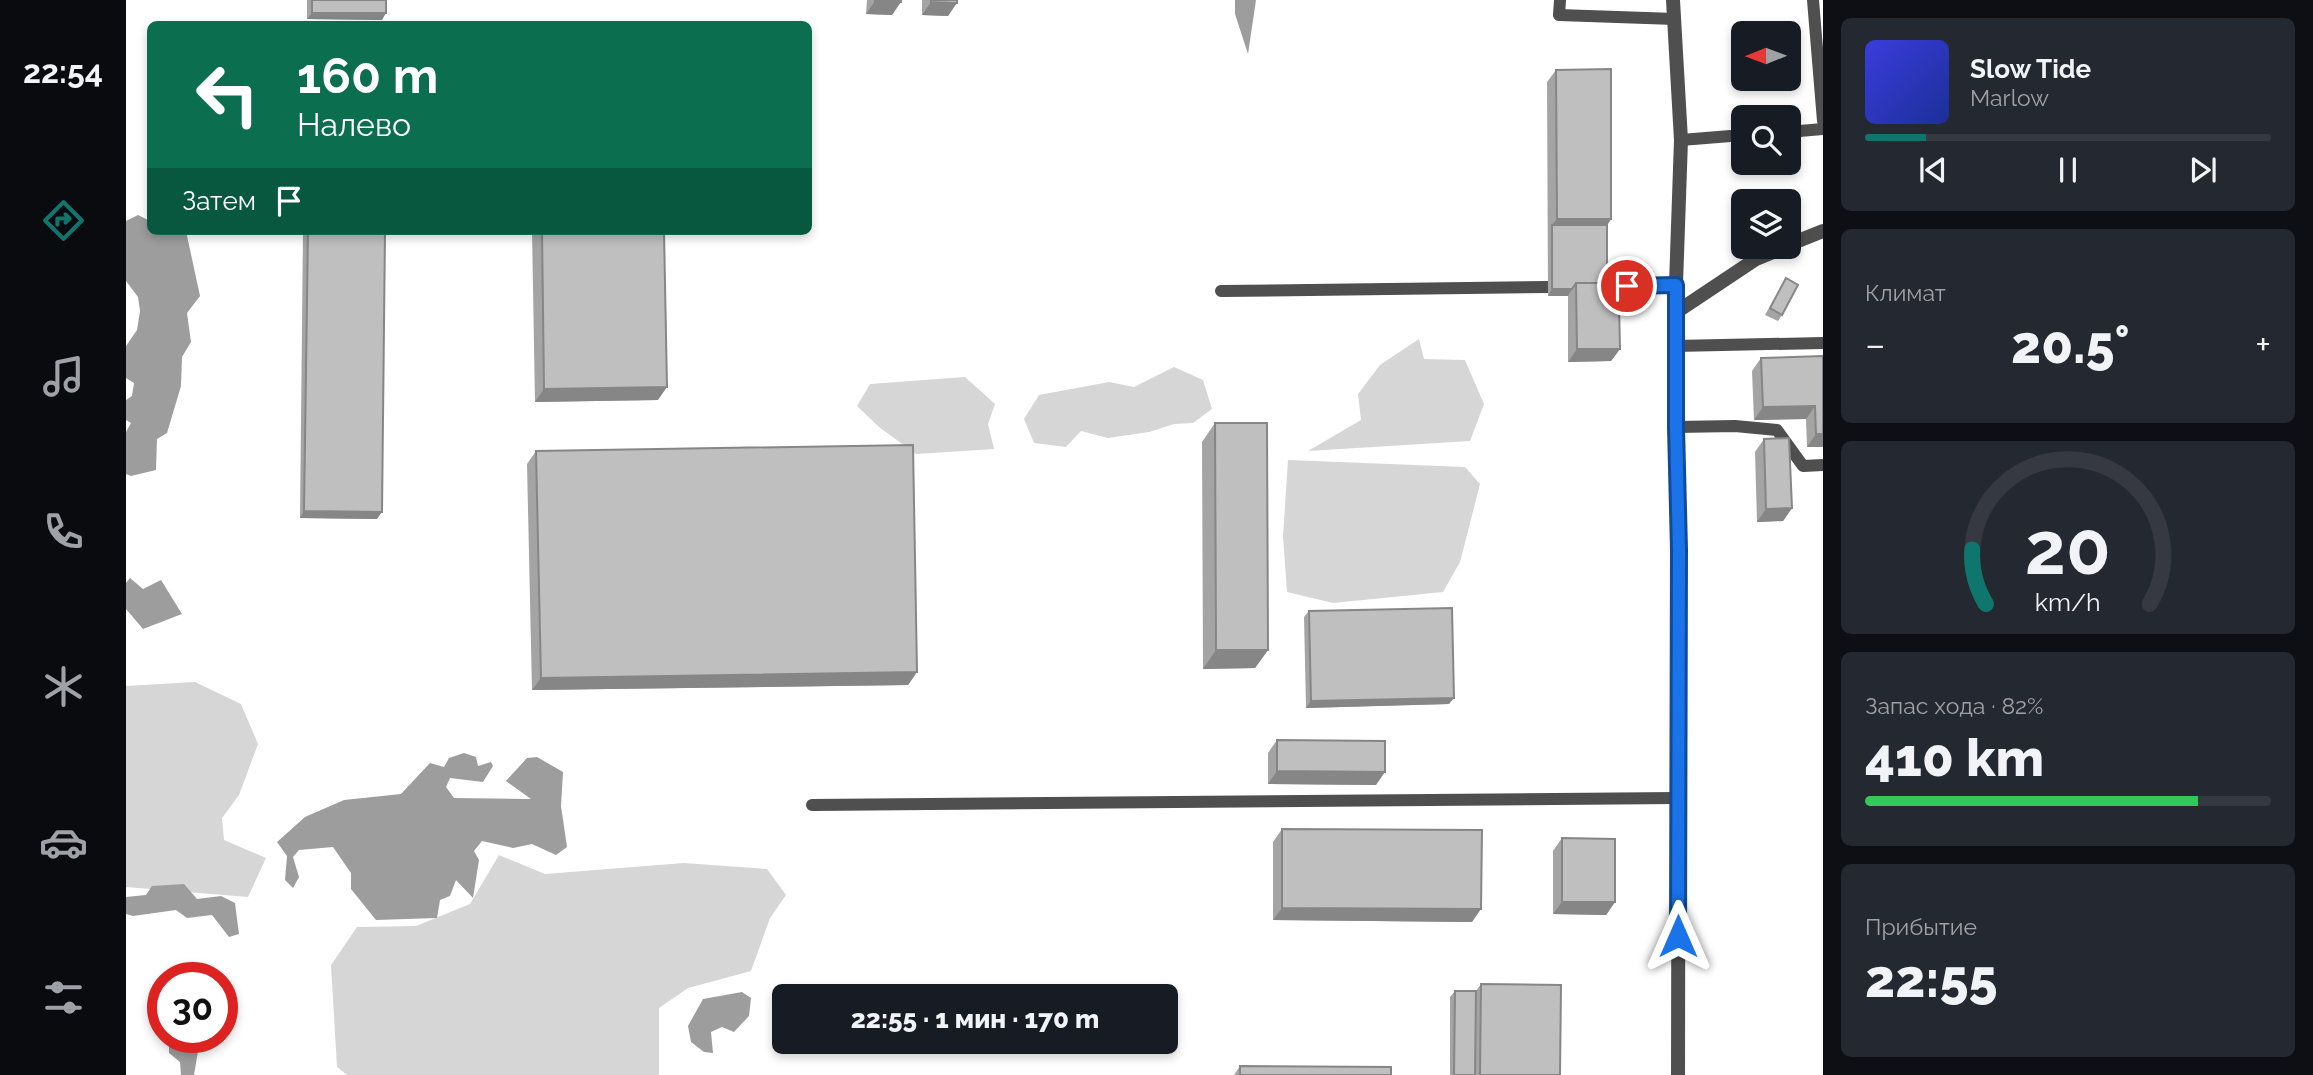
<!DOCTYPE html>
<html lang="ru">
<meta charset="utf-8">
<style>
:root{--surface:#171b24;--page:#242831;--text:#f1f3f6;--muted:#9ea1a6;--line:#363941;--accent:#0f766e}
body{margin:0;font-family:Raleway,sans-serif;background:var(--page);color:var(--text);height:100vh;display:flex;flex-direction:column;font-size:26px;white-space:nowrap}
*{box-sizing:border-box;margin:0}
p{font-size:23px;color:var(--muted)}
.icon{flex:none;width:38px;height:38px;fill:none;stroke:currentColor;stroke-width:2;stroke-linecap:round;stroke-linejoin:round}
.map{position:relative;flex:1;overflow:hidden}
.side{display:flex;flex-direction:column;gap:18px;padding:18px;background:#0d0f14;width:490px}
.side>*{flex:none}
.hud{position:absolute;left:21px;top:21px;width:665px;height:214px;border-radius:10px;box-shadow:0 4px 10px #0003;background:#0b6e4f;color:#fff;overflow:hidden}
.needle{width:46px;rotate:269deg}
.controls{position:absolute;left:1605px;top:21px;display:grid;gap:14px}
.controls a{display:grid;place-items:center;width:70px;height:70px;border-radius:10px;background:var(--surface);box-shadow:0 4px 10px #0003;font-size:35px}
.speed{position:absolute;left:21px;top:962px;display:flex;gap:14px;font-size:35px;font-weight:700;text-align:center}
.speed>*{display:grid;place-content:center;width:91px;height:91px;border-radius:50%;background:var(--surface);box-shadow:0 4px 10px #0003;line-height:1}
.speed .limit{border:10px solid #d22;background:#fff;color:#111}
.pin{position:absolute;display:grid;place-items:center;width:60px;height:60px;color:#fff;margin:-30px;border:4px solid #fff;border-radius:50%;box-shadow:0 2px 7px #0007}
.me{position:absolute;width:77px;margin:-38px;rotate:0deg;stroke-linejoin:round;filter:drop-shadow(0 0 5px #0008)}
.turn{display:flex;align-items:center;gap:24px;height:147px;padding:0 35px;font-size:32px}
.turn .icon{width:91px;height:91px;stroke-width:2.5}
.turn b{display:block;font-size:49px;line-height:60px}
.then{display:flex;align-items:center;height:66px;padding:0 35px;background:#0003;gap:14px;font-size:26px}
.big{font-size:52px;font-weight:800;line-height:1.1}
.side .card{flex:1;display:flex;flex-direction:column;justify-content:center;gap:10px;min-width:0;padding:0 24px;border-radius:10px;background:var(--page)}
.side .dial{align-items:center;gap:0}
.dial svg{height:182px;overflow:visible;fill:none;stroke:var(--line);stroke-width:7;stroke-linecap:round;text-anchor:middle}
.dial text{fill:var(--text);stroke:none}
.song{display:flex;align-items:center;gap:21px}
.cover{width:84px;height:84px;border-radius:10px;background:linear-gradient(135deg,hsl(240 70% 55%),hsl(230 70% 35%))}
.played{height:7px;border-radius:4px;background:linear-gradient(90deg,var(--accent) 15%,var(--line) 15%)}
.keys{display:flex;justify-content:space-around;direction:ltr}
.heat{display:flex;justify-content:space-between;align-items:center;font-size:38px;direction:ltr}
.charge{height:10px;border-radius:5px;background:linear-gradient(90deg,#34c759 82%,var(--line) 0)}
.trip{position:absolute;left:646px;top:984px;width:406px;height:70px;border-radius:10px;background:var(--surface);box-shadow:0 4px 10px #0003;font-weight:800;line-height:70px;text-align:center}
main{display:flex;flex:1;min-height:0}
.tabs{display:flex;flex-direction:column;width:126px;justify-content:space-around;align-items:center;background:#090b0e;color:var(--muted)}
.tabs .icon{width:49px;height:49px}
.tabs .selected{color:var(--accent)}
.tabs b{font-size:32px;color:var(--text)}
.map>svg:first-child{display:block}
</style>
<main>
<nav class="tabs">
<b>22:54</b>
<svg class="icon selected" aria-label="directions" viewBox="0 0 24 24"><path d="M12 3l9 9-9 9-9-9zM9 14v-3h6M13 9l2 2-2 2"/></svg>
<svg class="icon" aria-label="music" viewBox="0 0 24 24"><path d="M9 18V5l10-2v13"/><circle cx="6" cy="18" r="3"/><circle cx="16" cy="16" r="3"/></svg>
<svg class="icon" aria-label="phone" viewBox="0 0 24 24"><path d="M5 4h4l2 5-3 2q2 4 5 5l2-3 5 2v4C11 20 4 13 5 4z"/></svg>
<svg class="icon" aria-label="climate" viewBox="0 0 24 24"><path d="M12 3v18M4 7l16 10M4 17L20 7"/></svg>
<svg class="icon" aria-label="car" viewBox="0 0 24 24"><path d="M5 17H2v-5l4-1 3-4h7l3 4 3 1v5h-3M9 17h6M6 11h13"/><circle cx="7" cy="17" r="2"/><circle cx="17" cy="17" r="2"/></svg>
<svg class="icon" aria-label="filters" viewBox="0 0 24 24"><path d="M4 7h16M4 17h16"/><circle cx="9" cy="7" r="2"/><circle cx="15" cy="17" r="2"/></svg>
</nav>
<div class="map">
<svg width="1697" height="1075" viewBox="0 0 1697 1075">
<rect width="100%" height="100%" fill="#fff"/>
<path fill="#d6d6d6" d="M1293 339 1298 359 1339 360 1358 404 1344 441 1182 451 1235 420 1232 394 1254 365Z
M1048 367 1077 380 1086 409 1067 423 1048 424 1023 432 982 438 955 431 940 447 908 443 898 419 913 395 983 382 1008 387Z
M839 377 869 404 862 424 868 449 790 454 753 427 731 406 744 384Z
M1162 460 1339 467 1354 484 1334 562 1317 592 1207 603 1161 592 1157 536Z
M69 682 115 704 132 744 113 795 96 818 98 840 140 858 122 897 0 887V686Z
M373 855 419 874 558 863 641 869 660 895 644 918 625 971 562 988 533 1008V1075H221L211 1067 205 965 231 927 290 926 344 904Z"/>
<path fill="#9d9d9d" d="M1109 0H1130L1122 54 1109 14Z
M12 215 24 221V231H60L74 296 61 313 65 342 56 357 55 386 41 433 31 439 30 470 5 476 0 474V432L5 423 0 420V400L6 396 8 383 0 378V346L11 330 14 311 12 297 0 281V221Z
M4 578 17 589 35 580 56 614 17 629 0 609V583Z
M338 753 350 757 352 766 365 762 367 766 357 782 324 778 320 787 328 798 405 799 380 781 401 758 411 757 437 772 435 806 441 847 430 855 406 844 387 848 356 841 348 851 353 860 347 898 330 880 324 896 314 900 311 918 250 920 225 889V873L207 847 173 850 167 857 173 877 167 888 159 880 161 856 151 842 179 817 218 800 275 794 304 763 318 767 323 758Z
M58 884 71 899 95 896 109 903 113 934 103 937 86 915 61 918 50 910 7 916 0 914V897L20 895 26 886Z
M616 992 625 998 623 1016 608 1032 596 1027 585 1032 587 1053 578 1052 565 1042 562 1026 577 999Z
M43 1038H67L72 1051 68 1075H55L54 1062 43 1053Z"/>
<g fill="none" stroke-linecap="round" stroke-linejoin="round">
<path stroke="#4f4f4f" stroke-width="12" d="M1434 0 1433 15 1549 19
M1687 0 1697 121
M1662 132 1697 129
M1555 140 1617 135
M1477 286 1550 285
M1095 291 1422 287
M1549 346 1697 343
M1550 427 1609 426 1651 430 1677 466 1697 465
M686 805 1552 798"/>
<path stroke="#4f4f4f" stroke-width="14" d="M1547 0 1555 140 1549 313 1553 550 1552 1075
M1662 245 1697 231
M1549 313 1630 259 1659 247"/>
</g>
<path fill="#a4a4a4" d="M181 0H260L256 20 181 19Z
M741 0H775L766 15 740 14Z
M796 0H831L822 16 796 15Z
M1430 70 1485 219 1481 225V283L1494 349 1485 361 1442 362V296H1422L1421 82Z
M177 231H259L251 519 174 518Z
M406 231H538L532 400 409 402Z
M1660 278 1656 315 1652 321 1639 315Z
M1697 356V447H1681L1680 419 1628 420 1626 371 1635 358Z
M1089 423 1142 650 1129 668 1077 669 1076 442Z
M1638 439 1666 508 1657 521 1631 522 1629 452Z
M410 451 791 672 782 685 406 690 401 464Z
M1183 611 1323 704 1180 708 1178 617Z
M1151 740 1250 785 1142 784V753Z
M1156 829 1346 922 1147 920V842Z
M1436 838 1489 902 1480 915 1427 914V851Z
M1355 984 1434 1075H1324V997L1329 991H1350Z
M1114 1066 1265 1075H1108Z"/>
<path fill="#868686" d="M749 1 775 2 766 15 740 14Z
M805 2 831 3 822 16 796 15Z
M186 13H260L256 20 181 19Z
M1431 219H1485L1477 232 1426 225Z
M1426 289H1446L1442 296H1422Z
M1451 349H1494L1485 361 1442 362Z
M541 387 532 400 409 402 418 389Z
M1689 406 1680 419 1628 420 1637 407Z
M1690 434H1697V447H1681Z
M1666 508 1657 521 1631 522 1640 509Z
M178 511 256 512 251 519 174 518Z
M1090 650H1142L1129 668 1077 669Z
M791 672 782 685 406 690 415 678Z
M1328 698 1323 704 1180 708 1185 701Z
M1151 771 1259 772 1250 785 1142 784Z
M1436 902H1489L1480 915 1427 914Z
M1156 908 1355 909 1346 922 1147 920Z"/>
<path fill="#bfbfbf" stroke="#868686" stroke-width="2" d="M186 0H260V13H186Z
M749 0H775V2L749 1Z
M805 0H831V3L805 2Z
M1485 69V219H1431L1430 70Z
M1426 225H1481V283H1450L1446 289H1426Z
M182 231H259L256 512 178 511Z
M416 231H538L541 387 418 389Z
M1660 278 1672 285 1656 315 1644 308Z
M1450 283H1486V304H1493L1494 349H1451Z
M1697 356V434H1690L1689 406 1637 407 1635 358Z
M1089 423H1141L1142 650H1090Z
M1663 438 1666 508 1640 509 1638 439Z
M787 445 791 672 415 678 410 451Z
M1326 608 1328 698 1185 701 1183 611Z
M1151 740 1259 741V772L1151 771Z
M1156 829 1356 830 1355 909 1156 908Z
M1436 838 1489 839V902H1436Z
M1355 984 1435 985 1434 1075H1354Z
M1329 991H1350L1349 1075H1328Z
M1114 1066 1265 1067V1075H1114Z"/>
<g fill="none" stroke-linecap="round" stroke-linejoin="round">
<defs>
<path id="route" d="M1501 286 1550 285V427L1553 550 1552 936"/>
</defs>
<use href="#route" stroke="#114b97" stroke-width="18"/>
<use href="#route" stroke="#1a73e8" stroke-width="12"/>
</g>
</svg>
<div class="controls">
<a><svg class="needle" viewBox="-14 -14 28 28"><path d="M0-13l5 13h-10z" fill="#e53935"/><path d="M0 13l5-13h-10z" fill="#9ea1a6"/></svg></a>
<a><svg class="icon" aria-label="search" viewBox="0 0 24 24"><circle cx="10" cy="10" r="6"/><path d="M15 15l6 6"/></svg></a>
<a><svg class="icon" aria-label="layers" viewBox="0 0 24 24"><path d="M12 4l9 5-9 5-9-5zM3 14l9 5 9-5"/></svg></a>
</div>
<div class="speed"><div class="limit">30</div></div>
<div class="pin" style="left:1501px;top:286px;background:#d93025"><svg class="icon" aria-label="arrive" viewBox="0 0 24 24"><path d="M6 21V4h12l-3 4 3 4H6"/></svg></div>
<svg class="me" style="left:1552px;top:936px" viewBox="-20 -20 40 40"><path d="M0-17L14 15 0 8-14 15z" fill="#1a73e8" stroke="#fff" stroke-width="4"/></svg>
<div class="trip">22:55 · 1 мин · 170 m</div>
<div class="hud">
<div class="turn"><svg class="icon" aria-label="left" viewBox="0 0 24 24"><path d="M17 20v-9H6M10 6l-5 5 5 5"/></svg><div><b>160 m</b>Налево</div></div>
<div class="then">Затем<svg class="icon" aria-label="arrive" viewBox="0 0 24 24"><path d="M6 21V4h12l-3 4 3 4H6"/></svg></div>
</div>
</div>
<section class="side">
<div class="card">
<div class="song"><i class="cover"></i><div><b>Slow Tide</b><p>Marlow</p></div></div>
<div class="played"></div>
<div class="keys"><svg class="icon" aria-label="previous" viewBox="0 0 24 24"><path d="M18 5L8 12l10 7zM5 5v14"/></svg><svg class="icon" aria-label="pause" viewBox="0 0 24 24"><path d="M8 5v14M16 5v14"/></svg><svg class="icon" aria-label="next" viewBox="0 0 24 24"><path d="M6 5l10 7-10 7zM19 5v14"/></svg></div>
</div>
<div class="card"><p>Климат</p>
<div class="heat"><a>−</a><b class="big">20.5°</b><a>+</a></div>
</div>
<div class="card dial"><svg viewBox="0 0 100 80">
<path d="M14 69A42 42 0 1 1 86 69"/>
<path d="M14 69A42 42 0 0 1 8 45" stroke="#0f766e"/>
<text x="50" y="56" font-size="32" font-weight="700">20</text>
<text x="50" y="72" font-size="11">km/h</text>
</svg></div>
<div class="card"><p>Запас хода · 82%</p><b class="big">410 km</b><div class="charge"></div></div>
<div class="card"><p>Прибытие</p><b class="big">22:55</b></div>
</section>
</main>
